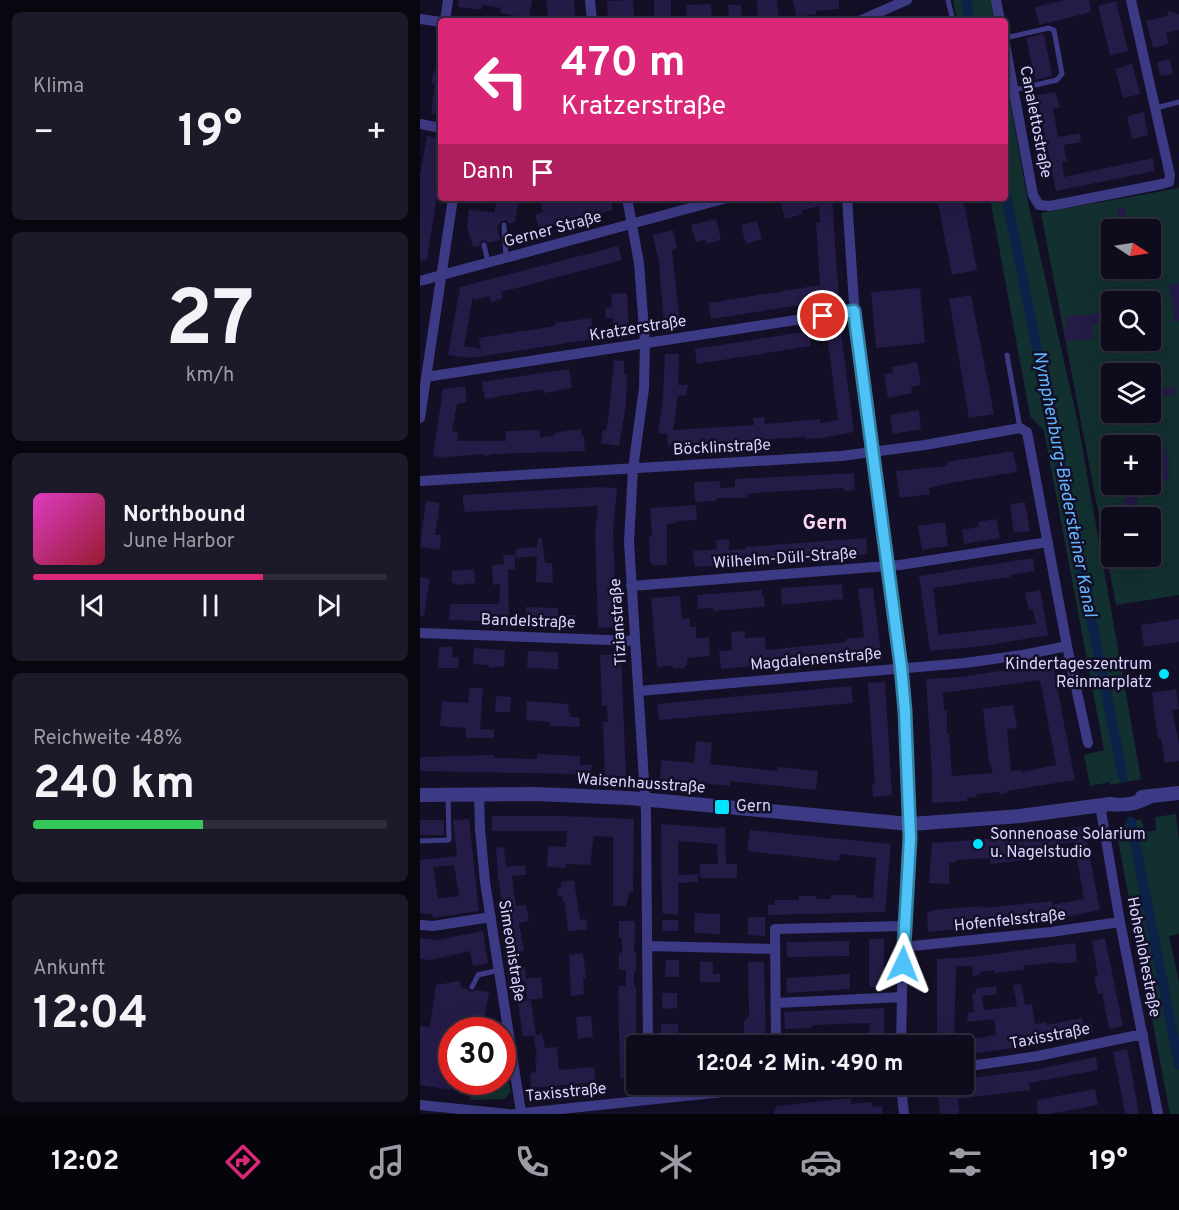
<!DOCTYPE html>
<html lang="de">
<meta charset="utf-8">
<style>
:root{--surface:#0e0b1c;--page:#1c1929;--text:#f1f3f6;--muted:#9b9ba3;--line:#2e2b3b;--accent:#db2777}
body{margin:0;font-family:Overpass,sans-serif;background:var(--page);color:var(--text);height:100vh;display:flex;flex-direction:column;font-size:22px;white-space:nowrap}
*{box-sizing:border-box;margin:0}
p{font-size:20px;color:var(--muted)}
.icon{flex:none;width:33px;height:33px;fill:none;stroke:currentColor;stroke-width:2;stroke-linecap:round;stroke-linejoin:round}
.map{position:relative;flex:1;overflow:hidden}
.panel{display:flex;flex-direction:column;gap:12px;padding:12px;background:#08060f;width:420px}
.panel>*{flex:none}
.hud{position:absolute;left:18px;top:18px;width:570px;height:183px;border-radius:6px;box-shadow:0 6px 24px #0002,0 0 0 2px var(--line);background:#db2777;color:#fff;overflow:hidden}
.needle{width:39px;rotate:102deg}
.fabs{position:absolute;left:681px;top:219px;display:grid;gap:12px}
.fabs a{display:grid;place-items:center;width:60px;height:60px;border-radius:6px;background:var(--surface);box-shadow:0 6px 24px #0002,0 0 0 2px var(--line);font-size:30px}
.speed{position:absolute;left:18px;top:1017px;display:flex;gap:12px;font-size:30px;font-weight:700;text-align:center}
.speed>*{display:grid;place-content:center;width:78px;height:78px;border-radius:50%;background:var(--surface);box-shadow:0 6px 24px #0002,0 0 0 2px var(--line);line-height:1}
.speed .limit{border:9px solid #d22;background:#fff;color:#111}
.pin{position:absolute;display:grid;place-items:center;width:51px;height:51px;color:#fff;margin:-26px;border:3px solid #fff;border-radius:50%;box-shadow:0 2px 6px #0007}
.me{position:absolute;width:66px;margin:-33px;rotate:2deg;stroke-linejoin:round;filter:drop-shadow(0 0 4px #0008)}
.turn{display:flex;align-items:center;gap:21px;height:126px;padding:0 24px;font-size:27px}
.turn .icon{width:78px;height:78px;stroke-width:2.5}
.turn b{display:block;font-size:42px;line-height:51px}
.then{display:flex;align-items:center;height:57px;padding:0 24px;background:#0003;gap:12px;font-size:22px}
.big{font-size:45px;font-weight:700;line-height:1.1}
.panel .tile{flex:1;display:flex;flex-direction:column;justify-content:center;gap:9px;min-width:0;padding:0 21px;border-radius:9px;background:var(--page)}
.panel .dial{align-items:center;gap:0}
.dial b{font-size:78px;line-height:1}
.song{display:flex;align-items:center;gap:18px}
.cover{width:72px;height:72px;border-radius:9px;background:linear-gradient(135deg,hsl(310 70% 55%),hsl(350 70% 35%))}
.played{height:6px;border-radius:3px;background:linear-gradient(90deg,var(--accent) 65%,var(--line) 65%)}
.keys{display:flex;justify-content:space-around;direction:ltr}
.heat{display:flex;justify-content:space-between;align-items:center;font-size:33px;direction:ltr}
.charge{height:9px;border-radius:4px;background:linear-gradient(90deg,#34c759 48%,var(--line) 0)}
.trip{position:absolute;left:206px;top:1035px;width:348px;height:60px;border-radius:6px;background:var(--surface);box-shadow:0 6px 24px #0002,0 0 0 2px var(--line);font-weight:700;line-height:60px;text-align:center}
.menu{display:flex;height:96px;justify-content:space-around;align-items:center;background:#06040b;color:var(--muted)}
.menu .icon{width:42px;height:42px}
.menu .current{color:var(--accent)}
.menu b{font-size:27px;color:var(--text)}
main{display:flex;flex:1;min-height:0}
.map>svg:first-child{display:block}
</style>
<main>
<section class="panel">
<div class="tile"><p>Klima</p>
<div class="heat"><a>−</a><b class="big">19°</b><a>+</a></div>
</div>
<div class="tile dial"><b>27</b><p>km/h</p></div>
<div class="tile">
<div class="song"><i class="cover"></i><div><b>Northbound</b><p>June Harbor</p></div></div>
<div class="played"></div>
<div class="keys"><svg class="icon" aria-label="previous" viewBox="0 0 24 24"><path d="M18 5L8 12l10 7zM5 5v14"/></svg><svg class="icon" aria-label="pause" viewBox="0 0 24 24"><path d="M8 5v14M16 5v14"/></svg><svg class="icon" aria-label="next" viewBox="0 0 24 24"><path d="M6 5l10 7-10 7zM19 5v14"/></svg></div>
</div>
<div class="tile"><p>Reichweite · 48%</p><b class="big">240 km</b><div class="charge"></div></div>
<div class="tile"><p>Ankunft</p><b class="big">12:04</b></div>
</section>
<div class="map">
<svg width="759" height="1114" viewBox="0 0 759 1114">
<rect width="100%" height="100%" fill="#130f26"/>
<path fill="#12302f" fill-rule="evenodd" d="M533 0H572L576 21H537Z
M585 72 608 202 658 423 721 779 690 785V782L670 786 664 755 684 750 624 431 610 416 570 198H585Z
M759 188V595L696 605 621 213ZM692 230H730V268H692ZM692 302H730V340H692ZM692 374H730V412H692ZM692 446H730V484H692ZM692 518H730V556H692Z
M756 814 759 840V934L749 936 759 982V1114H750L697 835 704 834 705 823 721 819 725 832 736 830 735 817Z
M83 1063 91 1091 85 1099 50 1100 53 1082 80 1085 81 1082H82Z"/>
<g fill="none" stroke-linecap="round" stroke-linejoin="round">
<path stroke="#0c2248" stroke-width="10" d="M546 0 550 21
M585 190 703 777
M711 822 759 1065"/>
</g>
<path fill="#241b47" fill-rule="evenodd" d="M39 0H112L109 18 80 13 81 8 62 5 61 10 38 7Z
M126 0H154L155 17 128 19Z
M213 0 215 21H188L187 1Z
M234 0H251V21H234Z
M337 0H357L359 19 338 21Z
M373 0H419V9L396 11V14L376 17Z
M645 0H669L671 12 619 25 615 7Z
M696 1 708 51 690 55 678 6Z
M291 4 292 21H267L266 5Z
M308 5H321L322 21H309Z
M749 11 759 14V30L746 33 749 44 733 48 726 21 747 16Z
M624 34 632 76 615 80 606 38Z
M750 59 753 74 740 76 737 62Z
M712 64 720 94 703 98 695 69Z
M14 70 21 71V115L11 113 15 85 11 84Z
M635 92 640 107 633 109 638 137 660 133 661 142 644 145 647 161 642 162 644 177 733 158 735 171 636 191 617 95Z
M724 112 728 135 712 139 707 116Z
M7 136 21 139V170L7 259 0 261V175Z
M77 198H99L95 222 89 224 86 220 82 221 77 227 80 240 69 243 62 240 59 246 53 247 47 227 49 209 74 213Z
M119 198H162L163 202 177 198H190L193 210 119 229 115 215 123 212Z
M370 198H412L419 299 291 319 289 303 400 285 396 223H400L399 206 381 211 382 214 365 219 360 201Z
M517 198H543L557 270 532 275Z
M705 207 709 227 704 230H695L694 222 699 221 697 209Z
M296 219 301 240 286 244 285 240 276 242 271 225Z
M337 221 342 239 326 244 321 225Z
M253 230 257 248 252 250 260 324 244 325 239 263 233 235Z
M198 246 202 260 81 292 83 298 71 302 70 296 54 300 53 296 44 346 61 349 59 338 135 326V323L171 318 173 339 50 358 28 355 40 287Z
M759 283V321L755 322 749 284Z
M500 288 505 343 456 348 451 292Z
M207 293 209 331 194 332 193 318H186L185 308 192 307 191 294Z
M551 295 574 414 549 418 529 299Z
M689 312 690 321 672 324 673 338 646 341 645 331 647 330 645 317Z
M420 325 434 432 401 438 386 439 385 437 248 445 247 434 238 433 243 397 245 354H259L258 385H268L266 396 258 395 253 430 334 425 333 418 344 417 345 424 400 419V423L418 420 406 327Z
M389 331 391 346 277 364 275 349Z
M194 360 204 361V374H207L206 405 199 446 181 443 183 430 186 431 189 413Z
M497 362 501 385 491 387 492 393 468 398 464 374 473 373 472 367Z
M149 369 152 388 124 393 123 389 65 399 62 382Z
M730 381H734L736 390 756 387 757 394 737 397 740 421 729 423 728 413H730Z
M45 386 47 402 37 404 32 431 38 432 37 441H86V431L120 430V437L134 436V433L161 429 162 437 164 436 165 451 74 454 64 456V454L26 457V458L13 456 23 389Z
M499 410 501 429 473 434 470 415Z
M742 439 750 466 747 467 749 481 742 482 736 459 734 440Z
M593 451 597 472 530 483 509 488 510 494 480 498 476 471 527 466V462Z
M434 473 435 490 424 491 423 488 348 492 327 494V498H296V501L275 502 274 482 300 481V488L315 487V479Z
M706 484H715L718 504 704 508 703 500 708 499Z
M178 487 197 488 193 533 197 627 178 628 175 532 178 506 45 512 43 503V495Z
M6 501 20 503 15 535H21L20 550 0 547Z
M605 502 610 531 594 533 590 504Z
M276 505 277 520 256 521V523L247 524V565H233L230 562 229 536H232L230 508Z
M576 519 580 538 544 544 542 530 559 527 558 522Z
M525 522 528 546 502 550 498 526Z
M118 538H122L125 563H132L133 583 116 582 117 556 96 558 95 549 117 547Z
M446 538 447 554 275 567 273 551 297 549 296 540 309 539V550L326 549V547Z
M83 555H95V569L88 570 89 622 29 620 30 604H79L80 584 73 585 72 565 84 564Z
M613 558 615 571 590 575 591 577 513 588 519 635 616 624 613 610H609L605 593 620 590 628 635 563 646 510 651 499 576Z
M54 569 55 583 37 585 32 582V571Z
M0 577 10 579 4 616 0 615Z
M422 584 423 599 362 605 361 588Z
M453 587 461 654 301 669 299 651 312 650 311 632 325 631V638L345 637 346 650 426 642V639L444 637 438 589Z
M342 590V596H344L345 607 293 611V608L278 609 277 595Z
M260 596 262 619 270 618V627H276V638L289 637 290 656 267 658V665L265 666V668L253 669V666L237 667 231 598Z
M106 607 138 608V616L155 615 156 622 106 623Z
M759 619V642L724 647 721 625Z
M19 647H33L32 657H39L38 668H18Z
M54 648 85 650 84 666 69 668V665L53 664Z
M108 651 138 652V669L107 668Z
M201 653 206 776 185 777 183 722H188L187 705 182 706 180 655Z
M629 663 630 667 633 666 655 780 587 791V793L580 794V792L556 794 557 797 547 798V801L512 803V774L506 679 541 677ZM620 680 636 765 602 772V770L591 771 587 729 597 728 593 705 563 709 569 762 573 773 532 776 529 734H527V710H524L523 693Z
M465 682 472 795 453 797 452 785 455 784 448 683Z
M431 686 433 703 239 720 237 704Z
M50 688H63L60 729 74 730V738H46V728L20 726 22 701 48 703Z
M756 689 759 709 752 710 759 743V761L745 763 741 738 738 739 732 693Z
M76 696 91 697 90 712H75Z
M107 701 149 704 148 712H150L151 717H159L160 727 130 726V722L106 720Z
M276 741 292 743 290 764 358 771V767L398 771 396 790 310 781V786L240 779 242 760 274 763Z
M117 754 160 756V765H172L171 773 159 772V774L0 771V757L74 755V758L117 759Z
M72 816H143L214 819 213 892H209L206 907 193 905V837L174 836 170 865 146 864V868L127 867 128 846 146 847 147 831H72Z
M49 819 59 911 13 918 12 914 0 913V860L37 856 33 820ZM34 865 39 896 18 899 13 867Z
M0 820H24V835H0Z
M241 824 296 828 305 827 306 864H317V878H280V864H298L297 844 258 841V875L278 874V882L258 883V915L242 913Z
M664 826 680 910 639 918 508 932 507 912 514 911 513 910 563 906V908L632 901V905L664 899 654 842 628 846 626 848 627 857 571 864 570 858 536 860V862L529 863V884L509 883 512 843 585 838Z
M330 830 471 844 465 912 348 915V905H355V900H379V896H396V899H411V895H437V898H453L456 858 420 854 419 861 327 851Z
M84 847 86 867 105 865 106 875 92 876 96 906 106 905 109 921 99 923 104 951 90 953 78 877 76 848Z
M154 880 160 920 166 919 167 930 148 931 145 902H143L142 896H138L137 889 141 888V882Z
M275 913 300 914V934L274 933Z
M328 917H345V936L328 935Z
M242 920H258V931H242Z
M199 921H215L214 953H216V970H214V986H216V1078H200L198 986H206V970H199V953H202V938H199Z
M63 931 68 963 53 966 50 951 11 960 0 959V938L17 940Z
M685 938 703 1026 689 1029 682 993 678 994 674 977 678 976 672 941Z
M449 939H464V987H449Z
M429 941V956L367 957 366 942Z
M655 943 657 962 637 964V962L603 966 604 970 574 973V970L560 972V975L553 976 552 966H536L534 1046H517V959L551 957Z
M163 953 166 978H163L164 994 151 996 149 955Z
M246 960H259V977H245Z
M280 961 293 962V974H300V982H280Z
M328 962H344L346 1046H324V1022L329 1015Z
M105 967 106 979 121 977 123 998 107 1000 105 981 94 983 92 969Z
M430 974V989L367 993 366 978Z
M40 981 41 988 47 989 50 992 56 990 69 992 63 1030H32L31 1090 0 1085V1026L10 1027 16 985Z
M601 984 605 1005 612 1004 615 1024 626 1022 627 1025 662 1018 663 1024 671 1023 673 1032 600 1047 544 1055 545 1040 576 1035 574 1019 547 1022 548 1013 554 1012 552 994H556L555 989 576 986 577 994 562 996 564 1010 597 1006 593 985Z
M242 993H257V1008L242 1009Z
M111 1000 116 1035 122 1034 125 1048 137 1047 139 1070 174 1067 176 1082 111 1088 110 1073 116 1072 115 1058H117L114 1035 103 1037 98 1002Z
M464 1008V1046H448L450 1023 392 1025V1028L365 1029 364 1012Z
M171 1016 173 1037 158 1039 156 1017Z
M241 1024H258V1046H241Z
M707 1049 711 1068 719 1114H705L695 1061 693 1052Z
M676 1057 678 1070 609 1083 610 1090 538 1099 539 1114H520L517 1084H543V1079L614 1070Z
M675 1089 678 1105 630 1114H618L617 1100Z
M431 1098V1104L452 1102 453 1107 462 1106 463 1114H354L356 1106Z"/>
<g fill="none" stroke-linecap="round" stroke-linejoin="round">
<path stroke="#3d3a85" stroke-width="5" d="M528 0 533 21
M585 38 629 28 634 30 642 74 637 80 594 90
M736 108 759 102
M84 225 86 257
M64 245 68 262
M587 355 600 428
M0 841 29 840 28 796
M52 987 58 975 79 970"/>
<path stroke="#3d3a85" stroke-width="10" d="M170 0 172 21
M576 0 580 21
M0 19 21 22
M25 21 28 0
M439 21 487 0
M585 44 613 195 619 205 630 206 742 184 749 182 750 175 711 0
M0 124 21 128
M207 198 219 263 225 343 224 388 213 469 209 542 226 813 228 1046
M427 198 435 318 481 667 485 711 490 838 483 947 481 1046
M0 281 307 198
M6 377 434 311
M0 418 33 198
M0 481 421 456 505 445 600 428 607 432 647 646 668 743
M211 586 480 565 628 542
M0 633 215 641
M219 691 545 663 608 654 647 646
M59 794 60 829 65 882 101 1112
M680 805 700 922 738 1114
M0 925 13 926 71 917
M227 946 355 949
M483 947 631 932 700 922
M356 1003 482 997
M356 1046 355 929 484 926
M543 1067 618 1056 723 1034
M229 1084V1100
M481 1084 484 1114
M0 1105 88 1114
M94 1114 380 1084"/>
<path stroke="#3d3a85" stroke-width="14" d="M0 795 116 794 209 798 490 824 600 816 690 804C705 806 716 804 729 797
M722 797 759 793"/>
</g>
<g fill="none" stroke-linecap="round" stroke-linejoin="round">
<defs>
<path id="route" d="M403 316 434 311 481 667 485 711 490 838 483 964"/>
</defs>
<use href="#route" stroke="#337fa1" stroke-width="15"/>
<use href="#route" stroke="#4fc3f7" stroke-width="10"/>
</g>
<g fill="#00e5ff" stroke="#130f26" stroke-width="2">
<circle cx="744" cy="674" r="6"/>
<rect x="294" y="799" width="16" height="16" rx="3"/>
<circle cx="558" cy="844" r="6"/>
</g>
<g text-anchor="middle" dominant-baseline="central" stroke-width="5" stroke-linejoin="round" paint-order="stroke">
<g font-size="16" fill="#d9d4ff" stroke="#130f26">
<text transform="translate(615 122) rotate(79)">Canalettostraße</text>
<text transform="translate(133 230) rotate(-15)">Gerner Straße</text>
<text transform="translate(218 329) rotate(-9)">Kratzerstraße</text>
<text transform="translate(302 448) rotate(-3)">Böcklinstraße</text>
<text transform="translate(365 559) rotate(-4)">Wilhelm-Düll-Straße</text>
<text transform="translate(108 622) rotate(2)">Bandelstraße</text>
<text transform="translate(199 622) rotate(-94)">Tizianstraße</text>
<text transform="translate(396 660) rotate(-5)">Magdalenenstraße</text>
<text transform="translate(221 784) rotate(4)">Waisenhausstraße</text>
<text transform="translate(590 921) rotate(-6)">Hofenfelsstraße</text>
<text transform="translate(91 951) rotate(81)">Simeonistraße</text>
<text transform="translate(723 957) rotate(79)">Hohenlohestraße</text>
<text transform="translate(630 1037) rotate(-11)">Taxisstraße</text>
<text transform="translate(146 1093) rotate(-6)">Taxisstraße</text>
</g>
<g font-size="16" fill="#d9d4ff" stroke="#130f26" text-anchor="start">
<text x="732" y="665" text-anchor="end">Kindertageszentrum<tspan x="732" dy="18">Reinmarplatz</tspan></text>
<text x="316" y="807">Gern</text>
<text x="570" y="835">Sonnenoase Solarium<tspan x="570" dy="18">u. Nagelstudio</tspan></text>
</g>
<g font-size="18" font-style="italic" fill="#62b6ff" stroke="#130f26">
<text transform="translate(644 484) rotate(79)">Nymphenburg-Biedersteiner Kanal</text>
</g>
<g font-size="20" font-weight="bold" fill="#ffd6f0" stroke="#130f26">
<text x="405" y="524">Gern</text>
</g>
</g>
</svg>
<div class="fabs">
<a><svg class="needle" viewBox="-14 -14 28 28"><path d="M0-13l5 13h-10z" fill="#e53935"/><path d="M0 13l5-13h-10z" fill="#9b9ba3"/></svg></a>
<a><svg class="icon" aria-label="search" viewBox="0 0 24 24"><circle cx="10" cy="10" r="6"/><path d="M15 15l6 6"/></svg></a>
<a><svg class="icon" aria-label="layers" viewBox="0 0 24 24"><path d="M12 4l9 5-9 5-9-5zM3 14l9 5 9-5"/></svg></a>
<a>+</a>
<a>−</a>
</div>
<div class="speed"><div class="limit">30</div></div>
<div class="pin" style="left:403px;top:316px;background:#d93025"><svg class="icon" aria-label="arrive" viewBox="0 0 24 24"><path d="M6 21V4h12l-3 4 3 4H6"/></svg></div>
<svg class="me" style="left:483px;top:964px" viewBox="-20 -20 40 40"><path d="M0-17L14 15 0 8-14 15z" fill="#4fc3f7" stroke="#fff" stroke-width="4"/></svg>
<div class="trip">12:04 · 2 Min. · 490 m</div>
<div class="hud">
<div class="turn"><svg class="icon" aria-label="left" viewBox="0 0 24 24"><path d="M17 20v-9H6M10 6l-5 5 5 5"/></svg><div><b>470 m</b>Kratzerstraße</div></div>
<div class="then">Dann<svg class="icon" aria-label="arrive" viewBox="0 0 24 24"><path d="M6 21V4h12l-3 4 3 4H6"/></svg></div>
</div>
</div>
</main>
<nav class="menu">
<b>12:02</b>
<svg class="icon current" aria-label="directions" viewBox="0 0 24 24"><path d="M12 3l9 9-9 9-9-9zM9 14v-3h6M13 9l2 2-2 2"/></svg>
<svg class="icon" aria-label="music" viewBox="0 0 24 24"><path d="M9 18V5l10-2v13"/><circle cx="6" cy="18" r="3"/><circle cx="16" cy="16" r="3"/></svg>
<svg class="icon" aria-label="phone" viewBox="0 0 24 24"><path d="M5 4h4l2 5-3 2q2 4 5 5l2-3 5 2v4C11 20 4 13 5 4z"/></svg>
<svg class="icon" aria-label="climate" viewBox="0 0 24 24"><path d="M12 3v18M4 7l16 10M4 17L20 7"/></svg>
<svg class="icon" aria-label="car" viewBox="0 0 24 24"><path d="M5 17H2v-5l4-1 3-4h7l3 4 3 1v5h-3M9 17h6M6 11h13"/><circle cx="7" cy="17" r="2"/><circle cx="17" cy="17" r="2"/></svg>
<svg class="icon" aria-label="filters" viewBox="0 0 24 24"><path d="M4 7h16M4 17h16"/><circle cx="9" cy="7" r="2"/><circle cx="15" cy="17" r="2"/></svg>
<b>19°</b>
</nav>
